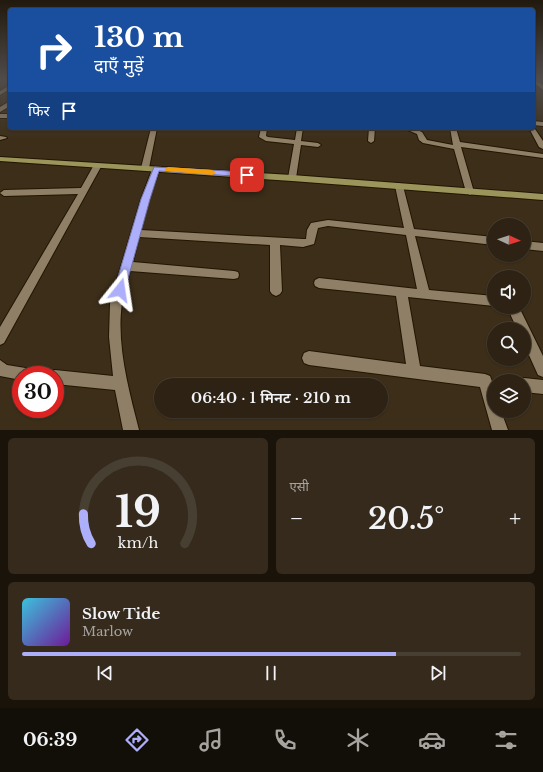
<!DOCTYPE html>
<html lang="hi">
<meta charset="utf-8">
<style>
:root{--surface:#2d2213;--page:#352a1c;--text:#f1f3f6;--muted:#a7a4a0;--line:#483f33;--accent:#adaffb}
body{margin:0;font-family:"Libre Baskerville","Noto Sans Devanagari",serif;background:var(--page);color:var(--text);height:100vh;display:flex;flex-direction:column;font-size:15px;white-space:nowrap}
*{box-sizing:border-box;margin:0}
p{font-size:13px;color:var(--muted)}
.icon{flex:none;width:22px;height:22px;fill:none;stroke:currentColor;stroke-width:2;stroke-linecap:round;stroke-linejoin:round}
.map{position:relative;height:430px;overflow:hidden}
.drawer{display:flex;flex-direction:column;gap:8px;padding:8px;background:#19130a;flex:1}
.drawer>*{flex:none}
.guide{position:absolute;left:8px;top:8px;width:527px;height:122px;border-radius:4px;box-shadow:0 1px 3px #0004,0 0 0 1px var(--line);background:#1a4fa0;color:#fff;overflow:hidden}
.needle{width:26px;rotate:93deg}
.tools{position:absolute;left:487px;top:218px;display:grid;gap:8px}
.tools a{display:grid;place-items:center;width:44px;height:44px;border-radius:50%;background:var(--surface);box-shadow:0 1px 3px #0004,0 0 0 1px var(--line);font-size:20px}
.speed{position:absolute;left:12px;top:366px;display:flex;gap:8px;font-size:20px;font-weight:700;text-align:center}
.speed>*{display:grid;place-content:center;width:52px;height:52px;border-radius:50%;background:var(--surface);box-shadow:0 1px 3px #0004,0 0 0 1px var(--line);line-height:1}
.speed .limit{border:6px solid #d22;background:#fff;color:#111}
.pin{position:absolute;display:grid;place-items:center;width:34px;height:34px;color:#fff;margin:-17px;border-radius:8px;box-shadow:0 2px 6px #0006}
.me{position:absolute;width:44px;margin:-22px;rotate:15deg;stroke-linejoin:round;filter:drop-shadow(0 0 3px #0008)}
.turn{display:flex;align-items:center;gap:14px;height:84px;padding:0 20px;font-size:18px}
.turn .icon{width:52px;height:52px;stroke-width:2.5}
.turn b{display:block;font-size:28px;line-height:34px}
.then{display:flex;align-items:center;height:38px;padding:0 20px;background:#0003;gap:8px;font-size:15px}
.big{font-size:30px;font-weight:600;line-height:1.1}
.drawer .tile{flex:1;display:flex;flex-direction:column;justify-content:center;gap:6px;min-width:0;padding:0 14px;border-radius:6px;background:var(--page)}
.drawer .dial{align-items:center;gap:0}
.dial svg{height:104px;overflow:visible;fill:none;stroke:var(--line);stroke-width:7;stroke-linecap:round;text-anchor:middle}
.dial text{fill:var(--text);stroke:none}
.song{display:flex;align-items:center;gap:12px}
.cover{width:48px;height:48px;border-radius:6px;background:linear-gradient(135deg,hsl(190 70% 55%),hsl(280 70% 35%))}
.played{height:4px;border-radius:2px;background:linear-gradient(90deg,var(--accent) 75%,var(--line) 75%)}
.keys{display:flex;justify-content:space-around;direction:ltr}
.heat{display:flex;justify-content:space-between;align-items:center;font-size:22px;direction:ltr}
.drawer .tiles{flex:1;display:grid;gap:8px;grid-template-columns:1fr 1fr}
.tile:last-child{grid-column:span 2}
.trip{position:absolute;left:154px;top:378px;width:234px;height:40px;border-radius:20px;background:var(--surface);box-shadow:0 1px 3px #0004,0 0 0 1px var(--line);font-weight:600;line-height:40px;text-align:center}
.tab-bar{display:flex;height:64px;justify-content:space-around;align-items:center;background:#120e08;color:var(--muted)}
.tab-bar .icon{width:28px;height:28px}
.tab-bar .on{color:var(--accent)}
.tab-bar b{font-size:18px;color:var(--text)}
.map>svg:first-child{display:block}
</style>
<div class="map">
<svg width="543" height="430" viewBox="0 0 543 430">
<rect width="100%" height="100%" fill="#3c2e19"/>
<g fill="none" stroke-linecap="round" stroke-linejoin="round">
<defs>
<path id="minor" d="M533 79H536L543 85V90L533 82Z
M10 85V89L0 95V91Z
M10 101V106L0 112V107Z
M0 114H10V118H0Z
M533 121 543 122V126L533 125Z
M533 126 543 141V149L539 147 529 128H533Z
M151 128H157L149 168 145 170 141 168Z
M261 128H267L266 136 268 137 295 140 297 128H303L301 141 318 143 321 145 318 147 301 145 296 178 295 180H289L288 178 294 144 266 141 259 137Z
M369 128H375L374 141 371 143 368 141Z
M403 128H412L422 132 427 140 453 145 450 128H456L460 142 543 154V158L461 147 474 192 470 195 466 192 454 149 423 143 419 140 417 134Z
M0 136 6 137 7 138 0 140Z
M95 163H98L102 165 4 343 0 345V327L78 194 4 196 0 193 4 190 81 188Z
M153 167H159L160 169 149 199 141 230 303 239H306L307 230 311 223 328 220 404 228 395 186 399 183 403 186 414 229 494 237V245L415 236 429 290 494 296V306L408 297 420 366 485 374 490 376 494 387V411H501L508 430H492L480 387 309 365 304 363 302 358 304 353 309 351 406 364 396 296 319 288 315 286 314 283 315 280 319 278 417 289 406 235 328 226 318 228 314 244 303 247 280 245 282 291 280 294 276 296 272 294 270 291V245L139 237 133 262 234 271 238 272 239 275 238 278 234 279 130 271C128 281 123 292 122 303 116 344 129 391 139 430H123L115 390 55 384V375H49L50 372 55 370 113 376 109 337 110 303 141 199Z
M524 241 543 243V251L524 249Z
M507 307H519L543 356V377L538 375 524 344V329H517Z
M0 360 7 365 38 370 40 375H21V380L0 376Z
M524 378 543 380V394L524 392V381H519Z"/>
<path id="major" d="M0 157 292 175 543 194V200L292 181 0 161Z"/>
</defs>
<use href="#minor" stroke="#221602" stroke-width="2"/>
<use href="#major" stroke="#221602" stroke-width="2"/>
<use href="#minor" fill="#8f7f67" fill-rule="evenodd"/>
<use href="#major" fill="#9b945b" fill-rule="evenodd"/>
</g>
<linearGradient id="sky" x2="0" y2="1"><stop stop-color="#21190e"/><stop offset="0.57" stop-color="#504c49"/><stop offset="1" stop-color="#504c49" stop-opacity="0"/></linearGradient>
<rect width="543" height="139" fill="url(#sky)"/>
<path fill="#adaffb" stroke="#7072a3" d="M154 167 247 172 251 175 247 177 159 171 150 199 125 290 123 294 120 295 116 294 114 290 141 199Z"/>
<path fill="#f59e0b" d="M168 167 212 170 216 173 212 175 166 171 164 170Z"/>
</svg>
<div class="tools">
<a><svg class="needle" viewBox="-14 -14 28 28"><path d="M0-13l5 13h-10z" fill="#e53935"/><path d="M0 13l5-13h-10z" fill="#a7a4a0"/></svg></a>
<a><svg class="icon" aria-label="sound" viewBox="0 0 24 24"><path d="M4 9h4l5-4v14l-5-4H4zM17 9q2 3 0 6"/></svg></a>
<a><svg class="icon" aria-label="search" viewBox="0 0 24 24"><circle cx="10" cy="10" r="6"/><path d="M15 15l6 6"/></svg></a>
<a><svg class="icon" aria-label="layers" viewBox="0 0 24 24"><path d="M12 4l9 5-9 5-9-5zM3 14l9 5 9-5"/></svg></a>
</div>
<div class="speed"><div class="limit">30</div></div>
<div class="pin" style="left:247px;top:175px;background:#d93025"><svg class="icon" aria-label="arrive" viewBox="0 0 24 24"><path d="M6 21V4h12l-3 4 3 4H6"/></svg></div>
<svg class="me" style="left:120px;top:290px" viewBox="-20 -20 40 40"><path d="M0-17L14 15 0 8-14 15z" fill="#adaffb" stroke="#fff" stroke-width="4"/></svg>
<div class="trip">06:40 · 1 मिनट · 210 m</div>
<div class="guide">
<div class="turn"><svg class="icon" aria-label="right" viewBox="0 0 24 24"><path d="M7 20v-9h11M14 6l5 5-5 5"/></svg><div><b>130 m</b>दाएँ मुड़ें</div></div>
<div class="then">फिर<svg class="icon" aria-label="arrive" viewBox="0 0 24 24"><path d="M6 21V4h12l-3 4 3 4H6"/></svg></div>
</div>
</div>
<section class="drawer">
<div class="tiles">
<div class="tile dial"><svg viewBox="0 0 100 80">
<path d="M14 69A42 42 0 1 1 86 69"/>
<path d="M14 69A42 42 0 0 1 8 46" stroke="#adaffb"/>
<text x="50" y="56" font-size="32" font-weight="700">19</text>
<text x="50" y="72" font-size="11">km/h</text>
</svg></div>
<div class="tile"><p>एसी</p>
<div class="heat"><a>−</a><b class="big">20.5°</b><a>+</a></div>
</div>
<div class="tile">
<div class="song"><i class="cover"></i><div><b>Slow Tide</b><p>Marlow</p></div></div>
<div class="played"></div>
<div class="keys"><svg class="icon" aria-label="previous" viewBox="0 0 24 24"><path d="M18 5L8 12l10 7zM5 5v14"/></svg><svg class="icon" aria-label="pause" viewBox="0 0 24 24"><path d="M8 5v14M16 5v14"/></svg><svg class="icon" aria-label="next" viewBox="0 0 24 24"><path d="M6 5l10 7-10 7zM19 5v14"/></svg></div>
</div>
</div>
</section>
<nav class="tab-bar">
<b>06:39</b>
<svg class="icon on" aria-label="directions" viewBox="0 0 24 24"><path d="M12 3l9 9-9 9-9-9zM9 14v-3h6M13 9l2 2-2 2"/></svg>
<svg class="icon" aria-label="music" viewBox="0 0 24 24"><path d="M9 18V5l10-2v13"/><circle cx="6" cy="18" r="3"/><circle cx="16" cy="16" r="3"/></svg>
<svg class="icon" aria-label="phone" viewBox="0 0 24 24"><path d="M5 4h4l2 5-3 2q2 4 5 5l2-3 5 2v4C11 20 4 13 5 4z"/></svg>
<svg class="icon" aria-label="climate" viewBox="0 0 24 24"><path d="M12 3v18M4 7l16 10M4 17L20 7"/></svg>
<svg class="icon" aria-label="car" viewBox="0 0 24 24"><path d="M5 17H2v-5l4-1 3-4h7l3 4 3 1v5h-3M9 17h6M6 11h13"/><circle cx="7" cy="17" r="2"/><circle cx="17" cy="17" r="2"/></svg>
<svg class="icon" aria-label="filters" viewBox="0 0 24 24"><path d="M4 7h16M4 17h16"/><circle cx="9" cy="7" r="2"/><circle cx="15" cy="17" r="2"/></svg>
</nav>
